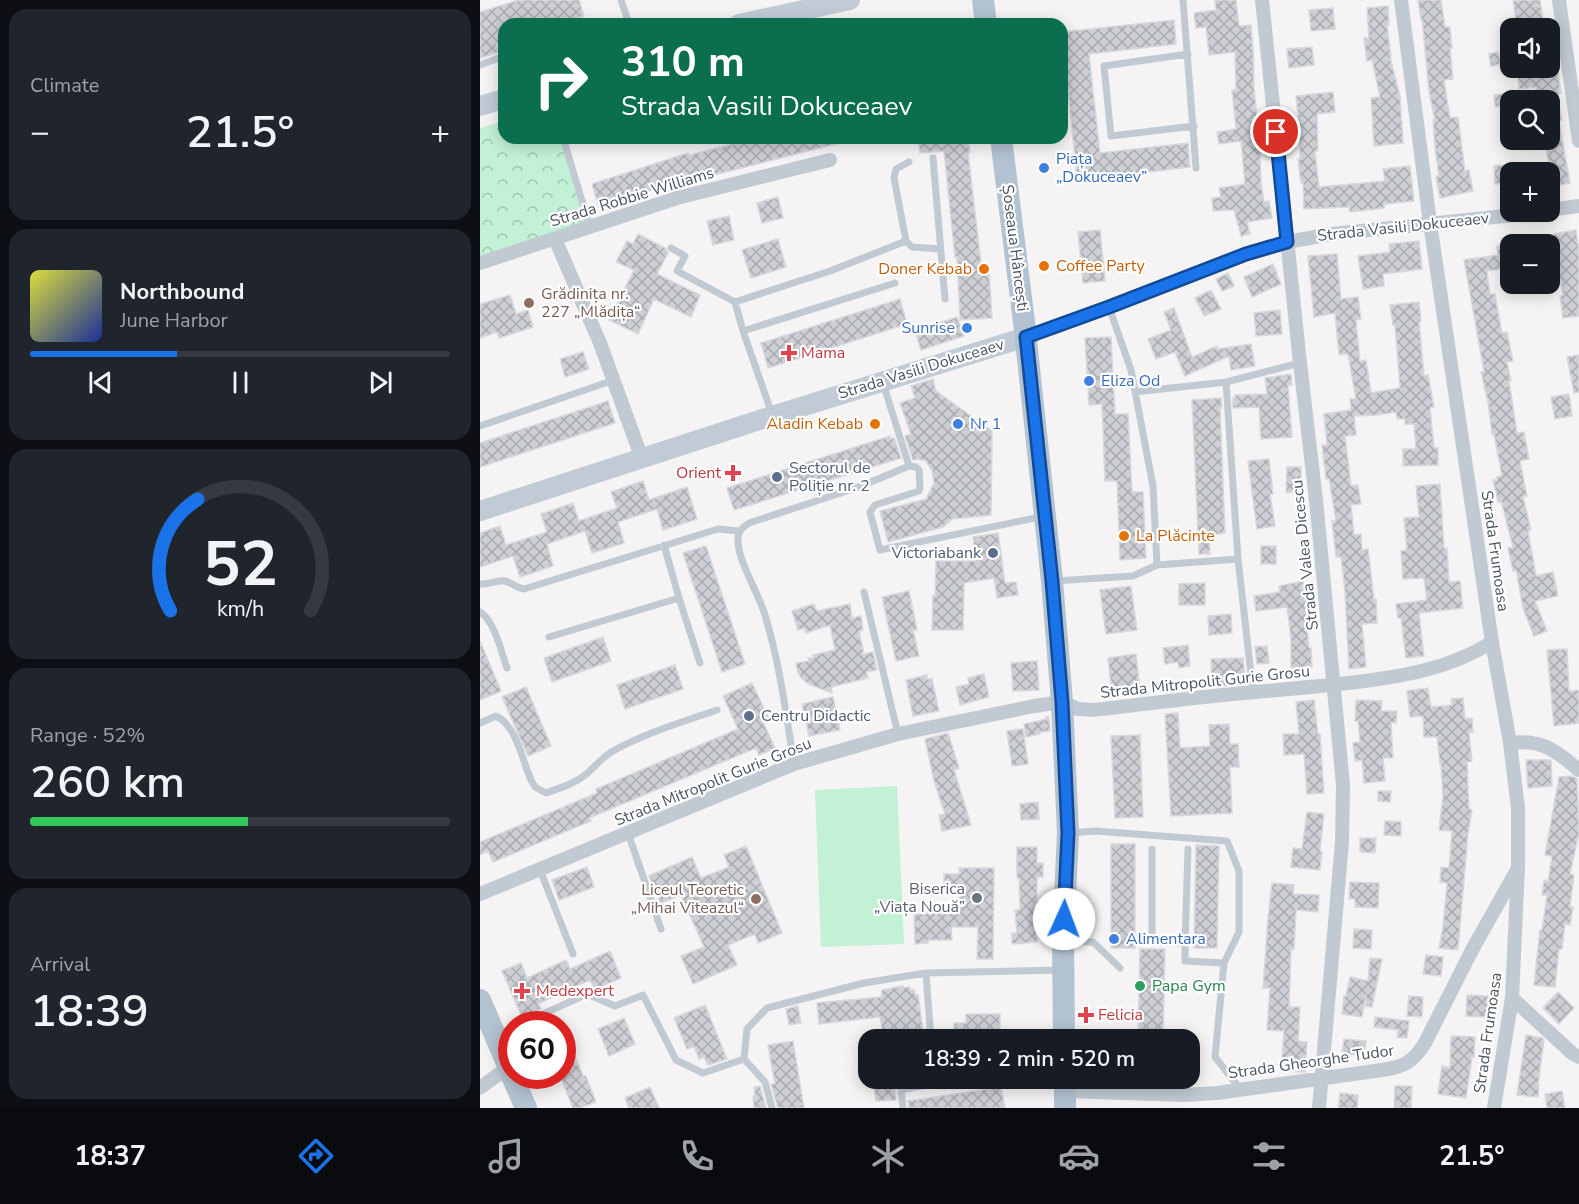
<!DOCTYPE html>
<meta charset="utf-8">
<style>
:root{--surface:#171b24;--page:#20242c;--text:#f1f3f6;--muted:#9ea1a6;--line:#363941;--accent:#1a73e8}
body{margin:0;font-family:"Nunito Sans",sans-serif;background:var(--page);color:var(--text);height:100vh;display:flex;flex-direction:column;font-size:22px;white-space:nowrap}
*{box-sizing:border-box;margin:0}
p{font-size:20px;color:var(--muted)}
.icon{flex:none;width:33px;height:33px;fill:none;stroke:currentColor;stroke-width:2;stroke-linecap:round;stroke-linejoin:round}
.map{position:relative;flex:1;overflow:hidden}
.sheet{display:flex;flex-direction:column;gap:9px;padding:9px;background:#0d0f14;width:480px}
.sheet>*{flex:none}
.hud{position:absolute;left:18px;top:18px;width:570px;height:126px;border-radius:18px;box-shadow:0 3px 15px #0003;background:#0b6e4f;color:#fff;overflow:hidden}
.tools{position:absolute;left:1020px;top:18px;display:grid;gap:12px}
.tools a{display:grid;place-items:center;width:60px;height:60px;border-radius:12px;background:var(--surface);box-shadow:0 3px 15px #0003;font-size:30px}
.speed{position:absolute;left:18px;top:1011px;display:flex;gap:12px;font-size:30px;font-weight:700;text-align:center}
.speed>*{display:grid;place-content:center;width:78px;height:78px;border-radius:50%;background:var(--surface);box-shadow:0 3px 15px #0003;line-height:1}
.speed .limit{border:9px solid #d22;background:#fff;color:#111}
.pin{position:absolute;display:grid;place-items:center;width:51px;height:51px;color:#fff;margin:-26px;border:3px solid #fff;border-radius:50%;box-shadow:0 2px 6px #0007}
.me{position:absolute;width:66px;margin:-33px;rotate:2deg;stroke-linejoin:round;filter:drop-shadow(0 0 4px #0008)}
.turn{display:flex;align-items:center;gap:21px;height:126px;padding:0 24px;font-size:27px}
.turn .icon{width:78px;height:78px;stroke-width:2.5}
.turn b{display:block;font-size:42px;line-height:51px}
.big{font-size:45px;font-weight:600;line-height:1.1}
.sheet .widget{flex:1;display:flex;flex-direction:column;justify-content:center;gap:9px;min-width:0;padding:0 21px;border-radius:18px;background:var(--page)}
.sheet .dial{align-items:center;gap:0}
.dial svg{height:156px;overflow:visible;fill:none;stroke:var(--line);stroke-width:7;stroke-linecap:round;text-anchor:middle}
.dial text{fill:var(--text);stroke:none}
.song{display:flex;align-items:center;gap:18px}
.cover{width:72px;height:72px;border-radius:9px;background:linear-gradient(135deg,hsl(60 70% 55%),hsl(230 70% 35%))}
.played{height:6px;border-radius:3px;background:linear-gradient(90deg,var(--accent) 35%,var(--line) 35%)}
.keys{display:flex;justify-content:space-around;direction:ltr}
.heat{display:flex;justify-content:space-between;align-items:center;font-size:33px;direction:ltr}
.charge{height:9px;border-radius:4px;background:linear-gradient(90deg,#34c759 52%,var(--line) 0)}
.trip{position:absolute;left:378px;top:1029px;width:342px;height:60px;border-radius:18px;background:var(--surface);box-shadow:0 3px 15px #0003;font-weight:600;line-height:60px;text-align:center}
.tabs{display:flex;height:96px;justify-content:space-around;align-items:center;background:#090b0e;color:var(--muted)}
.tabs .icon{width:42px;height:42px}
.tabs .current{color:var(--accent)}
.tabs b{font-size:27px;color:var(--text)}
main{display:flex;flex:1;min-height:0}
.map>svg:first-child{display:block}
</style>
<main>
<section class="sheet">
<div class="widget"><p>Climate</p>
<div class="heat"><a>−</a><b class="big">21.5°</b><a>+</a></div>
</div>
<div class="widget">
<div class="song"><i class="cover"></i><div><b>Northbound</b><p>June Harbor</p></div></div>
<div class="played"></div>
<div class="keys"><svg class="icon" aria-label="previous" viewBox="0 0 24 24"><path d="M18 5L8 12l10 7zM5 5v14"/></svg><svg class="icon" aria-label="pause" viewBox="0 0 24 24"><path d="M8 5v14M16 5v14"/></svg><svg class="icon" aria-label="next" viewBox="0 0 24 24"><path d="M6 5l10 7-10 7zM19 5v14"/></svg></div>
</div>
<div class="widget dial"><svg viewBox="0 0 100 80">
<path d="M14 69A42 42 0 1 1 86 69"/>
<path d="M14 69A42 42 0 0 1 28 12" stroke="#1a73e8"/>
<text x="50" y="56" font-size="32" font-weight="700">52</text>
<text x="50" y="72" font-size="11">km/h</text>
</svg></div>
<div class="widget"><p>Range · 52%</p><b class="big">260 km</b><div class="charge"></div></div>
<div class="widget"><p>Arrival</p><b class="big">18:39</b></div>
</section>
<div class="map">
<svg width="1099" height="1108" viewBox="0 0 1099 1108">
<defs>
<pattern id="park-crowns" width="20" height="18" patternUnits="userSpaceOnUse" patternTransform="scale(1.5)"><rect width="20" height="18" fill="#c3f1d5"/><path d="M2 6a3 3 0 1 1 6 0M12 15a3 3 0 1 1 6 0" fill="none" stroke="#a0c6b0"/></pattern>
<pattern id="building-cross-hatch" width="8" height="8" patternUnits="userSpaceOnUse" patternTransform="scale(1.5)"><rect width="8" height="8" fill="#cdcfd5"/><path d="M0 0l8 8M0 8l8-8" fill="none" stroke="#a8abb0"/></pattern>
</defs>
<rect width="100%" height="100%" fill="#f5f3f3"/>
<path fill="url(#park-crowns)" d="M24 121V138H82L112 219 0 256V128Z"/>
<path fill="#c3f1d5" d="M417 786 424 944 341 947 335 790Z"/>
<path fill="url(#building-cross-hatch)" stroke="#d7d9de" stroke-width="1.5" d="M39 0H99L104 16 80 24H24V42L16 44 19 52 0 58V12Z
M735 0H756L759 26 771 25 773 50 774 88 781 154H780L781 182 784 202 789 201 792 218 767 222 770 234 761 236 754 210 733 211 732 198 741 197 739 188 765 184 761 141 739 144 737 132 756 129 752 90H756L755 52 729 55 726 27 716 28 714 13 736 10Z
M938 0H961L965 27H970L972 48H970L973 79 964 80 970 118 978 117 985 171 989 170 993 191 960 198 956 176H959L955 148 953 120H955L949 92 942 19H941Z
M1033 0H1060L1064 28H1037Z
M908 6 909 25H907L911 57H910L920 96 923 143 894 146 891 98 900 97 892 60 887 61 884 38H889L887 8Z
M853 8 855 29 831 31 829 10Z
M694 20 696 44 609 54 620 153 708 143 710 167 637 176V174L597 178 582 32Z
M832 47 834 65 809 68 807 49Z
M1018 52 1021 64 1011 66 1009 54Z
M1078 71 1081 94 1076 95 1082 120 1079 121 1090 183 1070 187V169L1064 140H1070V96L1057 97 1056 87 1039 89 1038 76Z
M853 92 855 112 837 114 838 151H835L839 187 905 181 903 169 930 166 934 201 904 204V208L870 212 869 207 824 209 823 183H821L818 159H820L818 116 816 96Z
M1030 93V105L1015 107 1014 95Z
M276 138H363L364 142 230 176 229 172 119 207 112 184 208 153 209 155Z
M438 138H488L490 152H488L502 272 509 271 512 318 480 320 477 257H475L464 151 440 153Z
M1030 165V183L1015 184 1014 166Z
M298 197 303 218 282 223 277 203Z
M249 216 254 240 233 245 227 221Z
M620 230 625 281 603 283 598 232Z
M1096 230 1099 250V316L1083 318 1080 296 1083 295 1075 256 1070 257V239L1074 238V234Z
M158 234 185 248 188 253 177 274 220 295 211 317 174 299 158 334 129 320 154 270 136 262 147 241 153 244Z
M298 239 306 267 271 278 262 250Z
M939 241 942 269 903 274 904 286 883 289 878 256 910 252 909 244Z
M1030 244V268L1007 271 1010 294H1015L1022 333 1027 332 1033 361 1027 362 1031 381H1029L1037 433 1044 432 1049 459 1040 461 1047 496 1043 497 1051 530 1048 531 1056 576 1073 572 1078 596 1055 601 1067 631 1054 636 1043 608 1036 570 1033 571 1028 548 1033 547 1021 501 1018 502 1013 480H1017V477L1022 476 1014 434H1012L1008 402 1001 372 1004 371 984 260 1018 255 1017 246Z
M857 254 861 299 878 297 881 319 876 320 880 361 886 360 891 393 920 388 915 325H913L910 305 939 302 941 321 939 322 944 376 948 375 954 407 950 408 954 448H958V465L923 466V449H936L934 424H925V419H917L916 412 896 415 874 416 876 435 865 436 871 486 878 485 881 504 871 505 874 535 881 534 882 550 888 549 894 599H896L897 623 882 624 886 667 869 669 865 592 861 557H856L852 521H856L849 479H846L842 445H847L844 414 871 410 870 399H876L868 354 859 355 855 313 834 317 828 256Z
M793 264 801 284 772 297 764 277Z
M748 273 754 286 742 291 736 279Z
M731 290 741 309 724 316 715 298Z
M30 295 36 314 48 310 53 327 19 338 17 332 0 338V304Z
M420 299 427 324 288 368 281 343Z
M694 308 712 357 737 346 738 349 771 344 775 366 751 370 749 356 705 376 695 352 676 359 668 339 691 330 684 312Z
M800 310 802 334 776 336 774 313Z
M477 317 484 336 441 350 435 331Z
M631 337 635 414H648L652 492H663L666 558 640 560 637 481H625L622 404 609 405 605 338Z
M103 352 109 369 85 377 80 359Z
M1099 355V392L1094 393 1087 357Z
M811 374 812 385H808L812 437 781 439 779 407 753 408V398H755V395L787 394 785 378Z
M453 379 456 391 512 431 511 515 472 519 463 527 408 542 400 511 446 499 454 483 452 471 446 461 438 459 433 460 425 436 431 434 420 403 435 398 431 386Z
M1089 394 1092 416 1075 419 1071 397Z
M741 398 742 408H740L745 533 729 535 730 554H719L712 400Z
M128 401 135 423 0 467V443Z
M410 436V439L414 438 421 458 254 510 247 488Z
M789 459 793 494H790L795 526 777 529 768 461Z
M807 467H821V491L806 493Z
M163 481 169 500 207 487 217 519 183 530 177 509 138 522 144 543 112 553 105 531 67 544 73 566 40 577 33 556 0 567V533L20 526 26 545 67 532 61 514 93 503 99 521 137 508 131 492Z
M960 484 964 548H967L969 582 980 581 983 608 939 613 944 656 926 658 921 618H918L916 604 947 600 944 578 923 579 921 551 927 550 924 518 939 517 936 486Z
M518 533 525 583 536 582 538 595 517 598 514 578 484 583 483 630H452L453 596H455L456 561H496L493 537Z
M226 546 265 664 242 672 203 553Z
M781 546H796V564H781Z
M823 581 828 603 825 604 829 648H831L832 667 811 668V639L807 607 776 611 774 596 800 592 799 586Z
M725 583V605H699V584Z
M651 586 657 630 626 634 620 590Z
M429 591 437 630H433L439 656 416 661 402 597Z
M334 604 337 611 370 604 372 618 381 616 383 630 379 631 384 654 393 652 397 670 386 672 388 678 351 687 352 693 329 684 322 679 318 673 316 663 329 661 328 658H334L333 655 355 650 350 625 326 633 324 628 318 630 312 611Z
M751 614 752 633 729 635 728 616Z
M123 637 131 661 72 682 64 658Z
M0 641 21 691 0 700Z
M708 645 710 666 699 668 698 662 685 664 683 648Z
M787 646 789 663 777 664 775 647Z
M1087 649 1089 691 1099 690V723L1074 726 1067 650Z
M656 654 660 691 632 694 628 658Z
M763 658 766 684 732 687 731 659Z
M557 661 559 690 533 691 531 663Z
M195 665 203 689 145 709 137 685Z
M504 674 509 697 480 705 476 687 489 684 488 678Z
M447 675V679H452L459 711 433 716 426 680Z
M272 683 288 717 282 720 295 748 279 755 276 748 109 818 111 821 13 862 8 851 0 855V842L117 793 116 789 258 729 243 696Z
M46 687 71 746 48 756 22 697Z
M948 688 951 707 972 705 971 699 983 698 985 719 992 718 993 732H989L992 761 987 762 989 809 992 810 988 833 978 950 959 948 963 927 967 883 960 882 961 867 969 868 972 831 959 830 963 797 961 765H960L957 737H944L943 716 930 717 927 691Z
M353 697 360 730 329 736 322 704Z
M834 700 838 734H840L844 793 827 794 824 754 804 755 803 734H819L816 702Z
M876 700 902 701 901 711H917L916 723 911 722 913 758H903L905 781 884 783 882 760 875 761 873 743 880 742 878 721H875Z
M698 713 700 748 730 746 729 725 749 724 750 744H758L759 767H750L752 813 691 816 685 714Z
M566 717H569L570 731 560 732V734L546 737 544 724 567 719Z
M543 729 548 764 532 766 527 731Z
M468 733 479 768 474 770 491 825 462 831 459 815 465 814 454 781 445 739Z
M660 735 663 817 635 818 631 736Z
M1046 760H1071L1072 786 1048 788Z
M1093 776 1097 779 1099 833 1090 874 1094 875 1090 907H1093L1090 925 1085 924 1082 949H1079L1075 987 1054 985 1060 930H1062L1067 895H1062L1064 880 1068 881 1072 856 1065 855 1079 777Z
M898 791H911L910 802 898 801Z
M558 802 559 819 541 820 540 804Z
M827 812 844 814 840 851 842 852 840 870 811 867 813 848 822 849Z
M905 821 921 822V836L904 835Z
M880 838H896L895 853 880 852Z
M631 844H655V948H631Z
M716 845 739 846 737 948H714Z
M266 846 302 933 278 943 275 934 248 945 257 965 213 984 201 956 224 947 201 895 181 903 169 876 212 857 221 878 249 867 244 855Z
M537 847H557V863H563V877H557V903H555L557 942 532 944V933H537L535 910H540L539 878H537Z
M107 867 114 887 79 900 72 880Z
M479 868H514L513 959H497L498 927H471L472 940H448V943L435 944 434 914 480 912V890H464V874H480Z
M870 882 899 883 898 908 875 907V899H869Z
M792 883 814 885 813 894 839 895 838 912 816 910 814 949H811L809 1007H820L818 1041 827 1042 825 1072 801 1071 804 1031 787 1030 790 988H783L788 918Z
M874 929 892 930 891 949 873 948Z
M660 949H685L683 1040H658Z
M130 951 141 978 115 990 110 980 58 1004 61 1009 42 1017 22 971 41 963 47 978 86 960 90 969Z
M946 955 963 957 961 976 943 974Z
M890 958 902 959 892 1007 885 1006 886 994 882 1017 862 1014 864 996H866L870 977 888 981Z
M423 986V988L430 987V990H434L435 995H438L443 1030H440L441 1037H437L438 1040H406L405 1035H403L400 1017 339 1024 337 1003 401 997 402 990Z
M1078 992 1094 1008 1079 1024 1063 1008Z
M987 995 1008 996 1007 1017 986 1016Z
M929 996 943 997 942 1017 927 1016Z
M225 1005 247 1059 228 1065 224 1057 219 1059 214 1046 207 1049 194 1018Z
M318 1006 321 1023 309 1025 306 1009Z
M486 1014H520V1040L474 1039V1023H486Z
M895 1017 929 1021 927 1038 917 1037 918 1030 894 1027Z
M144 1018 155 1044 129 1056 118 1029Z
M82 1024 103 1076H106L116 1102 100 1108H93L80 1076H82Z
M1046 1035 1062 1038 1064 1040 1058 1085H1059L1058 1097 1037 1095Z
M971 1036 995 1037 994 1057H992L986 1098 958 1094 962 1066 970 1068Z
M864 1039 886 1041 884 1056 862 1053Z
M313 1041 324 1108H298L291 1084H295L288 1045Z
M403 1078H415L416 1100 396 1101 393 1080Z
M657 1078H682V1085L657 1084Z
M280 1086 286 1108H274L273 1096H275L274 1087Z
M915 1086H932L931 1108H914Z
M170 1087 179 1108H149L145 1098Z
M521 1087 525 1108H429L428 1101Z
M1082 1091 1085 1108H1067L1065 1094Z
M860 1093 878 1095 877 1108H858Z"/>
<g fill="none" stroke-linecap="round" stroke-linejoin="round">
<path stroke="#c1cad2" stroke-width="7" d="M141 0 149 24
M703 0 716 168
M708 54 624 66 631 136 714 126
M0 65 24 56
M83 138 110 227
M453 158 465 299
M426 241 414 178 416 169 429 162
M191 248 205 256 197 271 255 302
M629 307 651 370 673 486 677 565
M263 331 255 302 350 271 426 241 432 247 460 249
M403 383 429 466
M655 392 746 382 820 363
M292 414 263 331 415 283
M0 426 134 380
M184 545 199 598 220 663
M758 559 773 692
M574 581 653 576 677 565 758 559 746 382
M0 584C9 585 17 579 25 581 33 583 36 588 44 589L238 529 259 531
M384 592 418 734
M0 612C15 621 21 652 27 668
M69 637 199 598
M0 723 16 716C37 726 42 760 51 780L55 787 66 793C80 788 94 784 105 775 114 768 122 757 133 751 165 733 202 722 237 710
M314 764C306 714 300 664 285 615 279 594 258 561 258 541 257 532 262 528 269 523L379 487 429 466 436 467 439 470 440 488 439 491 395 505 390 512 400 550 560 517
M148 833 181 929
M590 833 615 831 747 841 759 871V932L744 963 735 1057 761 1090
M672 849V942L705 943 708 849
M60 870 93 954
M586 941 613 942 640 968
M705 943V961L744 963
M446 973 451 1040
M41 1024 107 994 135 1006 163 995 196 1060 223 1073 264 1059
M17 1035 32 1029
M292 1108 285 1082 264 1059 267 1029 287 1008 384 983 446 973 580 970
M423 1108 421 1090 455 1083 454 1078"/>
<path stroke="#c1cad2" stroke-width="14" d="M782 0 820 363 836 500 863 785 862 842 839 1108
M921 0 950 223 1012 642 1030 743 1038 808V867L1032 998 1014 1108
M1079 0 1099 141
M1070 210 1099 206
M75 239 120 343 162 459
M0 263 197 198 350 160
M546 337 629 307 766 254 807 242 852 234 1062 212
M1030 743C1062 739 1075 750 1099 770
M0 894 314 764 418 734 554 706 582 702 598 709 613 710C660 705 707 698 754 694 795 690 836 687 877 682 924 676 972 668 1012 642
M1032 998 1093 1054 1099 1057
M0 1088 28 1067
M585 1091 705 1095 737 1093 902 1070C924 1067 933 1062 945 1043L992 950 1037 870"/>
<path stroke="#c1cbd6" stroke-width="20" d="M259 24 370 0
M0 106 24 99
M0 511 292 416 546 337"/>
<path stroke="#b3c2d1" stroke-width="22" d="M503 0 506 24
M521 138 544 322 572 581 582 702 588 833 583 940 584 1040
M0 1000 32 1075
M32 1076 46 1108
M585 1078V1108"/>
</g>
<g fill="none" stroke-linecap="round" stroke-linejoin="round">
<defs>
<path id="route" d="M584 919 588 833 582 702 572 581 546 337 629 307 766 254 807 242 796 132"/>
</defs>
<use href="#route" stroke="#114b97" stroke-width="15"/>
<use href="#route" stroke="#1a73e8" stroke-width="10"/>
</g>
<g fill="#3f7fe0" stroke="#fff" stroke-width="2">
<circle cx="564" cy="168" r="6"/>
<circle cx="487" cy="328" r="6"/>
<circle cx="609" cy="381" r="6"/>
<circle cx="478" cy="424" r="6"/>
<circle cx="634" cy="939" r="6"/>
</g>
<g fill="#e8710a" stroke="#fff" stroke-width="2">
<circle cx="564" cy="266" r="6"/>
<circle cx="504" cy="269" r="6"/>
<circle cx="395" cy="424" r="6"/>
<circle cx="644" cy="536" r="6"/>
</g>
<g fill="#8d6e63" stroke="#fff" stroke-width="2">
<circle cx="49" cy="303" r="6"/>
<circle cx="276" cy="899" r="6"/>
</g>
<g fill="#e0444e" stroke="#fff" stroke-width="2">
<path d="M306 344h6v6h6v6h-6v6h-6v-6h-6v-6h6z"/>
<path d="M250 464h6v6h6v6h-6v6h-6v-6h-6v-6h6z"/>
<path d="M39 982h6v6h6v6h-6v6h-6v-6h-6v-6h6z"/>
<path d="M603 1006h6v6h6v6h-6v6h-6v-6h-6v-6h6z"/>
</g>
<g fill="#5c6f8a" stroke="#fff" stroke-width="2">
<circle cx="297" cy="477" r="6"/>
<circle cx="513" cy="553" r="6"/>
<circle cx="269" cy="716" r="6"/>
</g>
<circle fill="#6b7280" stroke="#fff" stroke-width="2" cx="497" cy="898" r="6"/>
<circle fill="#2e9e5b" stroke="#fff" stroke-width="2" cx="660" cy="986" r="6"/>
<g text-anchor="middle" dominant-baseline="central" stroke-width="4.5" stroke-linejoin="round" paint-order="stroke">
<g font-size="16" fill="#366cbe" stroke="#fff" text-anchor="start">
<text x="576" y="159">Piața<tspan x="576" dy="18">„Dokuceaev”</tspan></text>
<text x="475" y="328" text-anchor="end">Sunrise</text>
<text x="621" y="381">Eliza Od</text>
<text x="490" y="424">Nr 1</text>
<text x="646" y="939">Alimentara</text>
</g>
<g font-size="16" fill="#4a5661" stroke="#fff">
<text transform="translate(152 197) rotate(-17)">Strada Robbie Williams</text>
<text transform="translate(923 227) rotate(-6)">Strada Vasili Dokuceaev</text>
<text transform="translate(535 248) rotate(83)">Șoseaua Hâncești</text>
<text transform="translate(441 369) rotate(-17)">Strada Vasili Dokuceaev</text>
<text transform="translate(1015 551) rotate(82)">Strada Frumoasa</text>
<text transform="translate(825 555) rotate(-96)">Strada Valea Dicescu</text>
<text transform="translate(725 682) rotate(-6)">Strada Mitropolit Gurie Grosu</text>
<text transform="translate(233 782) rotate(-22)">Strada Mitropolit Gurie Grosu</text>
<text transform="translate(1008 1033) rotate(-82)">Strada Frumoasa</text>
<text transform="translate(831 1062) rotate(-8)">Strada Gheorghe Tudor</text>
</g>
<g font-size="16" fill="#c56008" stroke="#fff" text-anchor="start">
<text x="576" y="266">Coffee Party</text>
<text x="492" y="269" text-anchor="end">Doner Kebab</text>
<text x="383" y="424" text-anchor="end">Aladin Kebab</text>
<text x="656" y="536">La Plăcinte</text>
</g>
<g font-size="16" fill="#785e54" stroke="#fff" text-anchor="start">
<text x="61" y="294">Grădinița nr.<tspan x="61" dy="18">227 „Mlădița“</tspan></text>
<text x="264" y="890" text-anchor="end">Liceul Teoretic<tspan x="264" dy="18">„Mihai Viteazul“</tspan></text>
</g>
<g font-size="16" fill="#be3a42" stroke="#fff" text-anchor="start">
<text x="321" y="353">Mama</text>
<text x="241" y="473" text-anchor="end">Orient</text>
<text x="56" y="991">Medexpert</text>
<text x="618" y="1015">Felicia</text>
</g>
<g font-size="16" fill="#4e5e75" stroke="#fff" text-anchor="start">
<text x="309" y="468">Sectorul de<tspan x="309" dy="18">Poliție nr. 2</tspan></text>
<text x="501" y="553" text-anchor="end">Victoriabank</text>
<text x="281" y="716">Centru Didactic</text>
</g>
<g font-size="16" fill="#5b616d" stroke="#fff" text-anchor="end">
<text x="485" y="889">Biserica<tspan x="485" dy="18">„Viața Nouă”</tspan></text>
</g>
<g font-size="16" fill="#27864d" stroke="#fff" text-anchor="start">
<text x="672" y="986">Papa Gym</text>
</g>
</g>
</svg>
<div class="tools">
<a><svg class="icon" aria-label="sound" viewBox="0 0 24 24"><path d="M4 9h4l5-4v14l-5-4H4zM17 9q2 3 0 6"/></svg></a>
<a><svg class="icon" aria-label="search" viewBox="0 0 24 24"><circle cx="10" cy="10" r="6"/><path d="M15 15l6 6"/></svg></a>
<a>+</a>
<a>−</a>
</div>
<div class="speed"><div class="limit">60</div></div>
<div class="pin" style="left:796px;top:132px;background:#d93025"><svg class="icon" aria-label="arrive" viewBox="0 0 24 24"><path d="M6 21V4h12l-3 4 3 4H6"/></svg></div>
<svg class="me" style="left:584px;top:919px" viewBox="-20 -20 40 40"><circle r="19" fill="#fff"/><path d="M0-13L10 11 0 6-10 11z" fill="#1a73e8"/></svg>
<div class="trip">18:39 · 2 min · 520 m</div>
<div class="hud">
<div class="turn"><svg class="icon" aria-label="right" viewBox="0 0 24 24"><path d="M7 20v-9h11M14 6l5 5-5 5"/></svg><div><b>310 m</b>Strada Vasili Dokuceaev</div></div>
</div>
</div>
</main>
<nav class="tabs">
<b>18:37</b>
<svg class="icon current" aria-label="directions" viewBox="0 0 24 24"><path d="M12 3l9 9-9 9-9-9zM9 14v-3h6M13 9l2 2-2 2"/></svg>
<svg class="icon" aria-label="music" viewBox="0 0 24 24"><path d="M9 18V5l10-2v13"/><circle cx="6" cy="18" r="3"/><circle cx="16" cy="16" r="3"/></svg>
<svg class="icon" aria-label="phone" viewBox="0 0 24 24"><path d="M5 4h4l2 5-3 2q2 4 5 5l2-3 5 2v4C11 20 4 13 5 4z"/></svg>
<svg class="icon" aria-label="climate" viewBox="0 0 24 24"><path d="M12 3v18M4 7l16 10M4 17L20 7"/></svg>
<svg class="icon" aria-label="car" viewBox="0 0 24 24"><path d="M5 17H2v-5l4-1 3-4h7l3 4 3 1v5h-3M9 17h6M6 11h13"/><circle cx="7" cy="17" r="2"/><circle cx="17" cy="17" r="2"/></svg>
<svg class="icon" aria-label="filters" viewBox="0 0 24 24"><path d="M4 7h16M4 17h16"/><circle cx="9" cy="7" r="2"/><circle cx="15" cy="17" r="2"/></svg>
<b>21.5°</b>
</nav>
